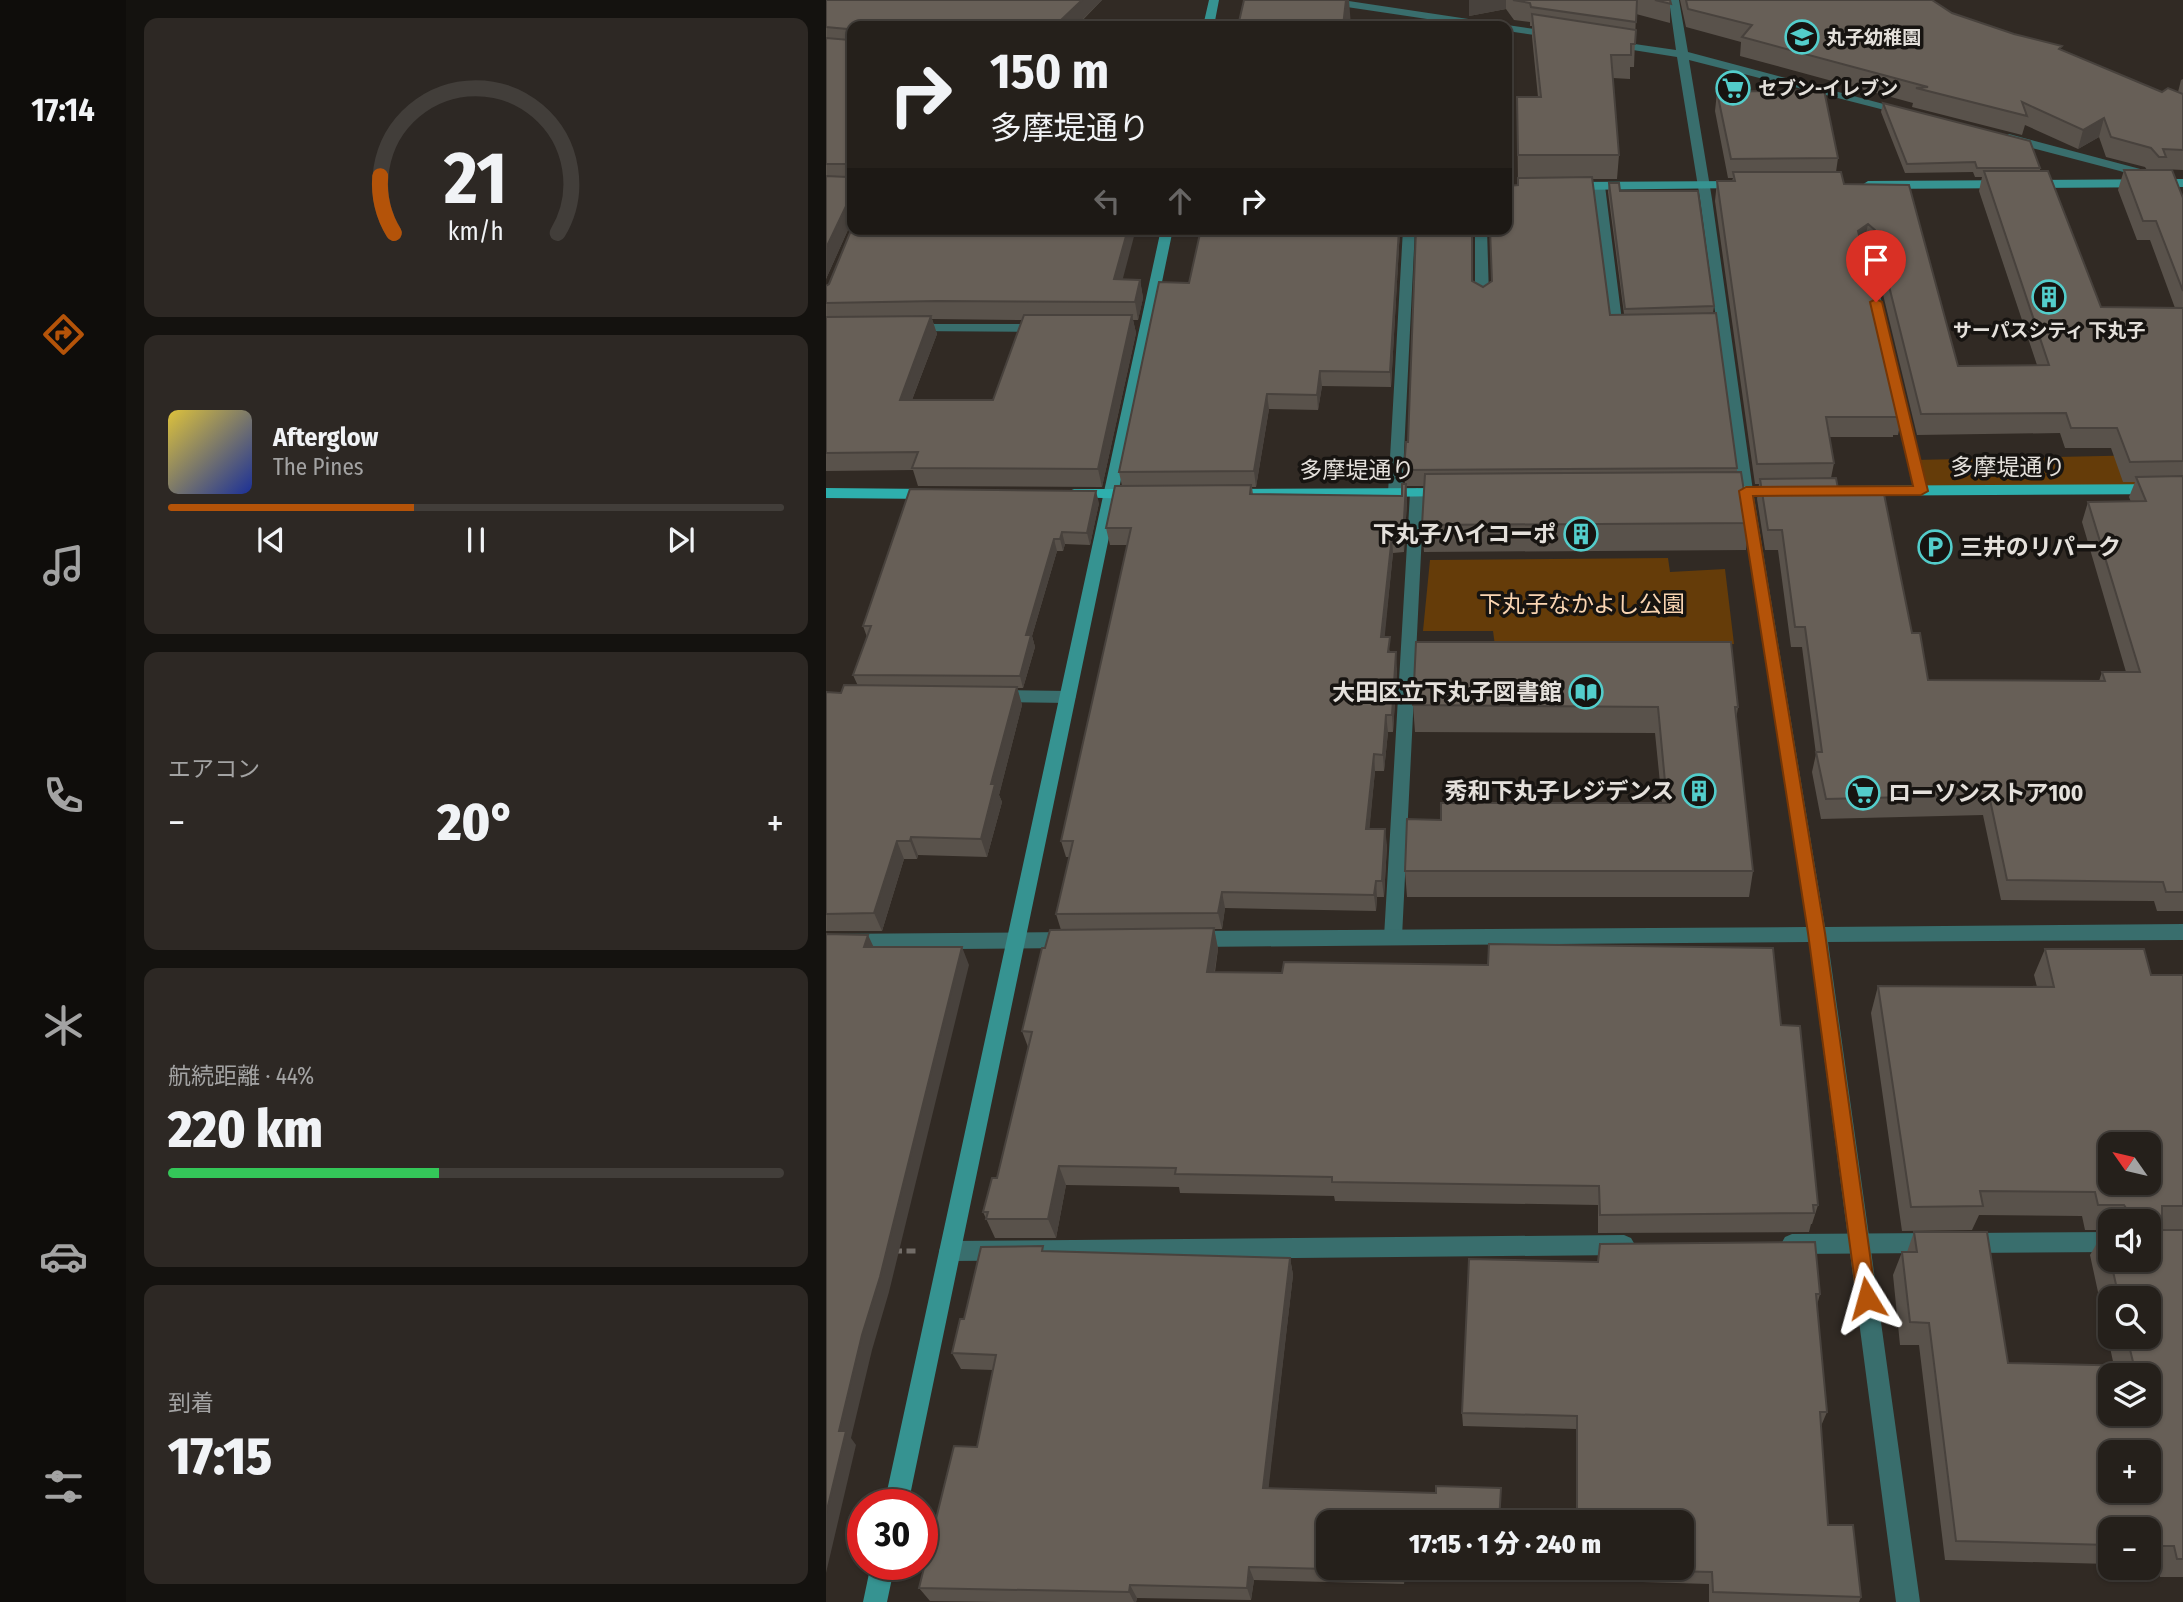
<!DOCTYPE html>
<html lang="ja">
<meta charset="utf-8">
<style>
:root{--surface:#25201b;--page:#2d2824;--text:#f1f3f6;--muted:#a3a3a3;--line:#423e3a;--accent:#b45309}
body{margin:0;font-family:"Fira Sans Condensed","Noto Sans JP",sans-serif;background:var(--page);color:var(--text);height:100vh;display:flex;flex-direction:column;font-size:26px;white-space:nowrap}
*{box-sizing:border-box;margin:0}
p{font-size:23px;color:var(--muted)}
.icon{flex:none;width:38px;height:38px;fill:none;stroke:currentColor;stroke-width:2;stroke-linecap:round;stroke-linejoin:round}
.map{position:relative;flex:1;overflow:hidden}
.drawer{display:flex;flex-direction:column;gap:18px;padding:18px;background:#14120f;width:700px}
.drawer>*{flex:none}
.banner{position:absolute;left:21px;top:21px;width:665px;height:214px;border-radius:14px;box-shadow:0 2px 5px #0004,0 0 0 2px var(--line);background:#25201b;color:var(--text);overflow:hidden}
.needle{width:46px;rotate:304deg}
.tools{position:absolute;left:1272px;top:1132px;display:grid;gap:14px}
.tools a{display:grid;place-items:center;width:63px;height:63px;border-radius:14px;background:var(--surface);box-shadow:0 2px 5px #0004,0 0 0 2px var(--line);font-size:35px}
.speed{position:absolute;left:21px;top:1489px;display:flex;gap:14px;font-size:35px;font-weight:700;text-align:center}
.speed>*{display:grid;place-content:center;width:91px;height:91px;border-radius:50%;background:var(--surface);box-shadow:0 2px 5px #0004,0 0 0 2px var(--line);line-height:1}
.speed .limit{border:10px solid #d22;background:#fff;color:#111}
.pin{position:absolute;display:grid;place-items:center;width:60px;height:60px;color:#fff;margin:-72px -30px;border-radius:50% 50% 50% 0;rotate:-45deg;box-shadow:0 0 7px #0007}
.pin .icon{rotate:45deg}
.me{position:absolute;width:77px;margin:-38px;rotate:352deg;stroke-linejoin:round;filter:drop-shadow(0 0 5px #0008)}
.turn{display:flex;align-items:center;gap:24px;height:147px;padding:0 28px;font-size:32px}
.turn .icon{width:91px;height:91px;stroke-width:2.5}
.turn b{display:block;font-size:49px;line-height:60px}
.lanes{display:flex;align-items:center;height:66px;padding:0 28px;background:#0003;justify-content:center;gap:35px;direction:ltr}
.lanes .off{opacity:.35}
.big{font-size:52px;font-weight:800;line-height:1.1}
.drawer .card{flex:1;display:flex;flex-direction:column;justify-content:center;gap:10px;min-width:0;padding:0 24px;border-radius:14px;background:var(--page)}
.drawer .dial{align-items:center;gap:0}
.dial svg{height:182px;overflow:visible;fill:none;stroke:var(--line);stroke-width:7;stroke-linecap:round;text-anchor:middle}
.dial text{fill:var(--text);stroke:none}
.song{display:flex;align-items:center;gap:21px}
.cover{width:84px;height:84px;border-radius:10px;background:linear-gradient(135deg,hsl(50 70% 55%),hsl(230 70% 35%))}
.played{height:7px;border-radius:4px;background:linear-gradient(90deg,var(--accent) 40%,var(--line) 40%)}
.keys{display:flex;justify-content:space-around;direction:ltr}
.heat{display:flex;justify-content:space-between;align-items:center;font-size:38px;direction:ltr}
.charge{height:10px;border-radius:5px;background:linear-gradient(90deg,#34c759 44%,var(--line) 0)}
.trip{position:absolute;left:490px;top:1510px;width:378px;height:70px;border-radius:14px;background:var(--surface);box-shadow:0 2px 5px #0004,0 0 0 2px var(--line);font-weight:800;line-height:70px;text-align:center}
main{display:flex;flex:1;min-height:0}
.tab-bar{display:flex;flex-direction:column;width:126px;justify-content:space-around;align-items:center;background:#0f0d0b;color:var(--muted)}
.tab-bar .icon{width:49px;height:49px}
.tab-bar .active{color:var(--accent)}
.tab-bar b{font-size:32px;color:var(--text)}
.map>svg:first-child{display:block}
</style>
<main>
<nav class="tab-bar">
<b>17:14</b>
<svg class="icon active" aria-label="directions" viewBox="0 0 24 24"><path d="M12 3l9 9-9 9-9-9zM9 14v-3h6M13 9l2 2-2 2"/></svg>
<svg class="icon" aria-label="music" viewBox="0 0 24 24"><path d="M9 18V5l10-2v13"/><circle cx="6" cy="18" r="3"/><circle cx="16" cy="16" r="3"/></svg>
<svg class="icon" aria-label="phone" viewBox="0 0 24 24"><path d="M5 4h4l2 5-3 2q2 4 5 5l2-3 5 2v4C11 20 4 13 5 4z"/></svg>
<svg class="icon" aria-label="climate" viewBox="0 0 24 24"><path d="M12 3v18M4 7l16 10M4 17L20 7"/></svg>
<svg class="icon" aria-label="car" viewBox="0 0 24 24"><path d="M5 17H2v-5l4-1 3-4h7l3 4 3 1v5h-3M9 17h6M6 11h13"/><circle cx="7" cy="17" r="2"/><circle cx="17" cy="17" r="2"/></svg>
<svg class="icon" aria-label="filters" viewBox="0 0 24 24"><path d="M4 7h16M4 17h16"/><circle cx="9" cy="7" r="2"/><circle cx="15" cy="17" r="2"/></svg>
</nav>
<section class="drawer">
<div class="card dial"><svg viewBox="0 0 100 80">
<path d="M14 69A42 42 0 1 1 86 69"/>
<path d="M14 69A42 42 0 0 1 8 44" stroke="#b45309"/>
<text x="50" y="56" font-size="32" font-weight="700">21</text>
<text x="50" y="72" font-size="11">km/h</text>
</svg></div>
<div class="card">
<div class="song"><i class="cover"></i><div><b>Afterglow</b><p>The Pines</p></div></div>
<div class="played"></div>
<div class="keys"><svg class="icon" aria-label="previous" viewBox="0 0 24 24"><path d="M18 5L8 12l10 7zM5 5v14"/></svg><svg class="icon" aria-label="pause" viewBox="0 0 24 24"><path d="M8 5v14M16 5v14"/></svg><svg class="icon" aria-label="next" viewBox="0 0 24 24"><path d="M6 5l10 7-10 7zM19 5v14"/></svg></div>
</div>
<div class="card"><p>エアコン</p>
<div class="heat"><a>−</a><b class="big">20°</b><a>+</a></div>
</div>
<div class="card"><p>航続距離 · 44%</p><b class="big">220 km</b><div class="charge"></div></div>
<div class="card"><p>到着</p><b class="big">17:15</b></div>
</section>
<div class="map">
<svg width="1357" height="1602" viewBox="0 0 1357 1602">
<rect width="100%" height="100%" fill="#312a24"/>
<path fill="#653c09" d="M1324 455 1335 489 1095 491 1087 460Z
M842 558 844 572 899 569 908 644 670 653 667 631H597L604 560Z"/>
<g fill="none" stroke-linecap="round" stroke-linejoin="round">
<path stroke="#726c67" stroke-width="5" stroke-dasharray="9 4.5" stroke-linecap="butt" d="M67 1251H90"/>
<path fill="#396e6d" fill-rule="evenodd" d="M773 182 779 186 796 321 808 322 810 325C804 331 789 331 783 325L767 186Z
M577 229H589L576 493 569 498 562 493Z
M649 229H661L663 296 656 300 649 296Z
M1037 246 1043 250 1102 491 1095 496 1088 491 1031 250Z
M87 324H216L223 328 216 332 82 331V325Z
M591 488 598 493 576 937 574 942 567 945 560 942 558 937 584 493Z
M172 690 242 691 250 697 242 703 172 702 164 696Z
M1284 1232V1252L1141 1253 1134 1250 1130 1243 1134 1236 1141 1233Z
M1106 1233 1113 1236 1117 1243 1113 1250 1106 1253 966 1254 959 1251 955 1244 959 1237 966 1234Z
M798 1235 805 1238 809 1245 805 1252 798 1255 124 1261 116 1258 113 1251 116 1244 124 1241Z"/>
<path fill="#396e6d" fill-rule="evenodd" d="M489 0H516L669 23 675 26H648L494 3Z
M843 0H853L862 52 1084 111 1078 115 863 60 886 199 927 491 999 927 1357 924V940L1002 942 1094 1602H1070L983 942 367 947 360 944 358 939 360 934 367 931 981 927 913 491 874 199 851 57 788 47 782 44 788 41 850 50Z
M681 25 729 32 735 35 729 38 681 31V26H677Z
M1183 134 1318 170 1327 181 1325 184H1317L1310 176 1294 171 1179 141 1177 138Z
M245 932 252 935 254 940 252 945 245 948 0 950V934Z"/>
<path fill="#369391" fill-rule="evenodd" d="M383 0H393L388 26H377Z
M1357 179V187L1042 189 1036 185 1042 181Z
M913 181 917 182V188L745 190 739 186 745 182Z
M335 229H347L82 1505H58Z
M45 1564H69L61 1602H37Z"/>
<path fill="#2eafad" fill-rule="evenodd" d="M1357 484V494L990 496 983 491 990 486Z
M896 486H955L962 491 955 496 891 494 889 491Z
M0 488 105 489 112 494 105 499 0 498Z
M619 488 626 493 624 496 402 499 395 494 402 489Z
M248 489H311L318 494 311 499 243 497 241 494 243 491Z"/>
</g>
<path fill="#59524b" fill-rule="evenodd" d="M0 0H276L252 25 26 26V224L25 223 0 279Z
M643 0H844V23L810 14 808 67H804V79L787 78 793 155 791 179H766L784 315 798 314 782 192 783 183 794 191 888 306 887 313 911 468V472L923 523 920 550 598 552 596 525 598 486H580L581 501 578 552 567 553 558 637 571 669 567 732H562L558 771H549L543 829 561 845 558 897H551L550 911 399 908 396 929H388L392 949 389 972 955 1025 992 1205 986 1224H985L983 1232 772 1233V1205L509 1201 508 1196 354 1193 353 1187 240 1185 230 1238H169L157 1212 171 1178 202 1047 196 1031 219 948 235 930 230 914 244 857H240L235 841 302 545H284L280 528 296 486 293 472 363 283 375 229H574L565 387 496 386 492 410 443 409 430 487H426L427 494 576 496 579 484 578 470 582 442 646 281 657 287 665 281 692 185 691 97H712L706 37V26H704V22L688 20 680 9 643 16Z
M854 0H1106L1126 13 1235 50 1336 92H1352L1355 80 1357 79V170L1337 169 1336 170 1357 198V911H1331L1328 901 1175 900 1157 815 995 819 986 772 990 754 976 647H965L952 550H939L931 499 933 484H929L889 201 891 181H906L907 178H902L889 111 891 92 1012 158 1010 172 1018 184 1083 185 1132 366 1211 365 1153 191 1156 177H1149L1147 172 1079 173 1055 112 1057 103 1214 168V171L1275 307 1349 308 1324 240H1311L1292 190 1298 170H1321L1319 167 1280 157 1273 137 1252 149 1199 125 1196 135 1086 107 1087 103 914 56 915 42 860 27ZM1038 244 1046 249 1091 435 1234 433 1239 448H1285L1297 482H1309L1303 497 1305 502H1262L1256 522 1300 672H1276L1273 681 1102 680 1086 633 1005 478 1008 463 1004 437H1067V435H1072L1076 415 1035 246Z
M296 279 314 280 317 298 312 320H307L310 333 276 487 92 486 87 470 0 471V286ZM106 319 196 320 167 400H86L111 334Z
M273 503 264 545 239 544 237 551H231L206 636 209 647 197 688H191L196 705 173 795 176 802 161 857 92 855 91 859H78L56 931H0V692L15 693 32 686 27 675 41 637 37 626Z
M587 705 912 707 910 720 927 871 923 897H581L579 871 615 820 836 803 829 733 589 732Z
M1219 949 1325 975H1357V1577H1334L1331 1565H1323V1530H1284V1564L1119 1560 1093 1345H1074L1067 1275 1076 1252H1081L1088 1232 1182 1363 1288 1366 1264 1255 1278 1231 1284 1260 1323 1222H1284V1230H1259L1256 1216 1153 1215 1146 1230 1076 1231 1045 1013 1052 986 1211 987 1208 975ZM1284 1298H1323V1337H1284Z
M219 1251 464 1258 467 1275 442 1488 610 1493 675 1488V1502L502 1568H672V1577L579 1574 578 1584 428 1580 425 1600 311 1598 310 1602H174L104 1601 93 1588 151 1447 167 1370 135 1369 126 1353 138 1319Z
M643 1259 994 1294 991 1305 1001 1412 995 1426 1002 1525 1035 1597 1033 1602H883V1584L749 1580V1568H856V1522H750V1429L637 1426 636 1413Z"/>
<path fill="#48423d" d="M256 0H276L250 26 232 23Z
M520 0H523L525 26H517Z
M643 0H680V9L643 16Z
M1278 118 1273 137 1252 149 1257 130Z
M20 206 25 223 0 279V248Z
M1042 224 1038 244 1028 251 1032 231Z
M302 229H310L292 297 288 279Z
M573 229H574L565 387 564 372Z
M314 280 317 298 312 320 309 302Z
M306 315 310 333 276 487 272 469Z
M105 316 111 334 79 418 74 400Z
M494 371 496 386 492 410 491 395Z
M441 394 443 409 430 487 428 471Z
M580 484 581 501 578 552 577 536Z
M270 491 273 503 264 545 261 533Z
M236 532 239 544 237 551 234 539Z
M566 536 567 553 557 654 555 637Z
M228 539 231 551 206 636 209 647 197 688 194 676 200 635Z
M570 652 571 669 567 732 566 715Z
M191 687 196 705 173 795 176 802 161 857 155 839 165 784Z
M560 715 562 732 558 771 557 755Z
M548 754 549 771 542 845 540 829Z
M559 829 561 845 558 897 556 881Z
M85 837 92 855 91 859 84 841Z
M71 841 78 859 56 931 48 913Z
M550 881 551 897 550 911 548 895Z
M396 892 399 908 396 929 392 913Z
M388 928 392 949 385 993 381 972Z
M42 935 50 952 38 947Z
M136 947 143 965 63 1292 46 1350 25 1438 30 1445 0 1573V1514L13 1431 36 1335Z
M233 1166 240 1185 230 1238 222 1219Z
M464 1258 467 1275 441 1502 437 1488Z
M423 1567 428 1580 425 1600 421 1588Z
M577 1568H578L579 1574 578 1584Z
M304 1585 311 1598 310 1602H308L303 1592Z"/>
<path fill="#675f57" stroke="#48423d" stroke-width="2" fill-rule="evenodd" d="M0 0H256L232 23 283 26H26V207L20 206 0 248V176L21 177 23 166 21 164H0V38L23 40 21 29 0 27Z
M418 0H520L517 26H412Z
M687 0H811L810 22 705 7 704 3Z
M829 0H844L845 4Z
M860 0H1106L1126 13 1188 34 1236 46 1233 49 1336 92 1342 88 1357 94V150L1337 149 1340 157H1333L1325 148 1285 137 1278 118 1257 130 1196 102 1201 116 1090 88 1102 87 916 37 926 25 862 9Z
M706 14 810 30 809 44H805V55H785L793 155H692L691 97H715Z
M998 90 1012 158 905 159 891 92Z
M1057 103 1204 141 1214 168H1151L1149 162 1081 164Z
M1298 170H1346L1357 198V291L1330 221H1317Z
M1158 171H1222L1275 307 1357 308V461L1304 462 1291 428H1245L1240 413 1095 414 1049 230 1042 224 1032 231 1076 415H1071V417H1000L1008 463 931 464 891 181H909L907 172H1015L1018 184 1083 185 1132 366 1223 365Z
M766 177 784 315 890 313 911 468 578 470 580 442H582L590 229H646V281L657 287 666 281 664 229H681V186L692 185V178Z
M783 183H793L794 191H872L888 306 799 309Z
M26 228 302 229 288 279 314 280 309 302 111 301 0 303V286L3 284Z
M375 229H573L564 372 494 371 491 395 441 394 428 471 293 472 333 282 363 283Z
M198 315H306L272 469 86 468 92 452 0 453V317L105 316 74 400H167Z
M915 472 923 523 596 525 599 474Z
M1357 476V892H1340L1337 882 1181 880 1163 795 1000 799 990 752H996L979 627H969L956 530H942L934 479 1010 478 1013 494H1058L1086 633H1094L1102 680 1279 681 1276 672H1314L1262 502 1320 501 1310 477Z
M576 484H580L577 536H566L555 637H564L562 652H570L566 715H560L557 755 548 754 540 829H559L556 881H550L548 895 396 892 392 913 230 914 247 841H235L305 528H280L289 486 425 485 424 494 576 496Z
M84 489 270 491 261 533 236 532 234 539H228L200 635H205L194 676 27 675 45 626H37Z
M590 642H905L912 707H909L927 871H579L581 819 615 820V803H841L832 707 587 705Z
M18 685 191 687 165 784H169L155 839 85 837 84 841H71L48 913 0 914V692L15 693Z
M388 928 381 972 456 973 458 962 662 965 663 944 947 948 955 1025 974 1026 992 1205H987L988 1213 774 1215 773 1186 506 1182V1177L349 1174 350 1168 233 1166 222 1219H160L162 1212H157L166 1178H171L206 1032 196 1031 216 948H219L224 930Z
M0 934 42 935 38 947H136L54 1277 36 1335 13 1431H20L0 1514Z
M1219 949H1318L1325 975H1357V1206H1336V1230H1357V1559H1351L1348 1546H1323V1530H1284V1545L1130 1541 1103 1323 1084 1322 1076 1252H1091L1088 1232H1161L1182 1363 1308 1366 1301 1337H1323V1298H1293L1278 1231H1284V1260H1323V1222H1300V1208L1298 1205H1272L1269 1192 1154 1191 1157 1206 1085 1207 1052 986 1228 987ZM1284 1144H1323V1183H1284ZM1284 1376H1323V1414H1284ZM1284 1452H1323V1491H1284Z
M989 1242 994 1294H990L1001 1412H994L1002 1525H1027L1035 1597 887 1592 886 1572 751 1569 856 1568V1522H751V1416L636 1413 643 1259 772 1262 774 1244Z
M217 1246 216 1251 464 1258 437 1488 610 1493V1486L675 1488 673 1522H502V1568H577V1571L423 1567 421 1588 304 1585 303 1592 93 1588 128 1446 151 1447 170 1355 126 1353 134 1319H138L155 1247Z"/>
<path fill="#b45309" stroke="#753606" stroke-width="2" d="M1050 299 1056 302 1102 491 1095 495 927 496 999 933 1050 1298 1048 1305 1041 1308 1034 1305 1031 1298 982 933 913 491 920 487 1087 486 1044 302Z"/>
<defs>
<symbol id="school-ring" viewBox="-11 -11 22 22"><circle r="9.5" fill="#171411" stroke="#53cdcb" stroke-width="1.5"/><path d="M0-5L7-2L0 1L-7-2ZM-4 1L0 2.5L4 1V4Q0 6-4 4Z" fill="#53cdcb"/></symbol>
<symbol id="supermarket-ring" viewBox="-11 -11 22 22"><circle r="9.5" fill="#171411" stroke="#53cdcb" stroke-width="1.5"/><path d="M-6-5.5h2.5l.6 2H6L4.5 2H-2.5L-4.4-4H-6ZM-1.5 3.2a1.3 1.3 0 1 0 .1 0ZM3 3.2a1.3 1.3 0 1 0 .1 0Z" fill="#53cdcb"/></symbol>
<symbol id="building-ring" viewBox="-11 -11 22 22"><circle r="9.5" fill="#171411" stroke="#53cdcb" stroke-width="1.5"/><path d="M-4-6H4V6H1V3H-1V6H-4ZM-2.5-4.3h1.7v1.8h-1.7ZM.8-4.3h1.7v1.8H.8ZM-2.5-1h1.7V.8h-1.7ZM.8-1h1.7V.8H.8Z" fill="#53cdcb"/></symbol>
<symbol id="parking-ring" viewBox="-11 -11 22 22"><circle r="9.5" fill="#171411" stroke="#53cdcb" stroke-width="1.5"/><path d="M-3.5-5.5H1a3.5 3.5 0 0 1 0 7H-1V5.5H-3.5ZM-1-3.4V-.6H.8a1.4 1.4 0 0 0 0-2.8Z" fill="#53cdcb"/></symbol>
<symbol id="library-ring" viewBox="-11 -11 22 22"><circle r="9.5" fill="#171411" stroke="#53cdcb" stroke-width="1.5"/><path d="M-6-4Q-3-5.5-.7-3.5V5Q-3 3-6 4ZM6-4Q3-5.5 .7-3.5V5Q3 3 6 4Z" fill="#53cdcb"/></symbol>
</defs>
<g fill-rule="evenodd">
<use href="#school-ring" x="957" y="18" width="38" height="38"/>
<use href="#supermarket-ring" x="888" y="69" width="38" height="38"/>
<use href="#building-ring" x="1204" y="278" width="38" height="38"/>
<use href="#building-ring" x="736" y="515" width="38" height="38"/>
<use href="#parking-ring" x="1090" y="528" width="38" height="38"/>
<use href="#library-ring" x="741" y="673" width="38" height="38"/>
<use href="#building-ring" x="854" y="772" width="38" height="38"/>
<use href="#supermarket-ring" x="1018" y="774" width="38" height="38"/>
</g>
<g text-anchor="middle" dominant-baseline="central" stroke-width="7" stroke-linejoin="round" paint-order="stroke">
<g font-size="19" font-weight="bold" fill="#e4e0db" stroke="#171411" text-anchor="start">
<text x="1000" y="37">丸子幼稚園</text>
<text x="932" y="88">セブン-イレブン</text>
<text x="1223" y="330" text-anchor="middle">サーパスシティ 下丸子</text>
</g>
<g font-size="23" fill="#e4e0db" stroke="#171411">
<text x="1182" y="467">多摩堤通り</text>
<text x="531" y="470">多摩堤通り</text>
</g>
<g font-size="23" font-weight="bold" fill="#e4e0db" stroke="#171411" text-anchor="end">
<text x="730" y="534">下丸子ハイコーポ</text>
<text x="1134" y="547" text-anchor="start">三井のリパーク</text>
<text x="736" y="692">大田区立下丸子図書館</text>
<text x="848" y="791">秀和下丸子レジデンス</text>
<text x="1062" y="793" text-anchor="start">ローソンストア100</text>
</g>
<g font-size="23" fill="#fad5b2" stroke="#171411">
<text x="756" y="604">下丸子なかよし公園</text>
</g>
</g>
</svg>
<div class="tools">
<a><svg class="needle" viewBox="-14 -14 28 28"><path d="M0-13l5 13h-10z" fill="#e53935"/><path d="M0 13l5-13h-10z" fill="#a3a3a3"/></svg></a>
<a><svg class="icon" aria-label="sound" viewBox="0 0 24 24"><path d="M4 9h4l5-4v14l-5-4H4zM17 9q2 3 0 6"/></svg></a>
<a><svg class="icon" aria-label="search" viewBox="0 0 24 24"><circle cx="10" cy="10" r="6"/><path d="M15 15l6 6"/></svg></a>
<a><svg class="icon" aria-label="layers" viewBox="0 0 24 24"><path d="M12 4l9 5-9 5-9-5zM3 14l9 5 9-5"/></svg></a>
<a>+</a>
<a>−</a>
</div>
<div class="speed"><div class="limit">30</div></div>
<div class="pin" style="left:1050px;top:302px;background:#d93025"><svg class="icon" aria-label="arrive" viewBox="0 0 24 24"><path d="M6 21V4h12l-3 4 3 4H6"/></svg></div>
<svg class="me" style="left:1041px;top:1298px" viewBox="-20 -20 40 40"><path d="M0-17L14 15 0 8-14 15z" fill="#b45309" stroke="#fff" stroke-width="4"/></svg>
<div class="trip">17:15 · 1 分 · 240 m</div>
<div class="banner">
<div class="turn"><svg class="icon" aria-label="right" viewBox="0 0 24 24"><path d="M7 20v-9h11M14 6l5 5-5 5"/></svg><div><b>150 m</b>多摩堤通り</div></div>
<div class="lanes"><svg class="icon off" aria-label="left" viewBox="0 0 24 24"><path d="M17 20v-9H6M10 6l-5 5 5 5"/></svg><svg class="icon off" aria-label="ahead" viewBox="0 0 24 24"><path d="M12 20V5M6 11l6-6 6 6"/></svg><svg class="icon" aria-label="right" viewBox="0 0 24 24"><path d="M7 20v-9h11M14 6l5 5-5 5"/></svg></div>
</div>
</div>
</main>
